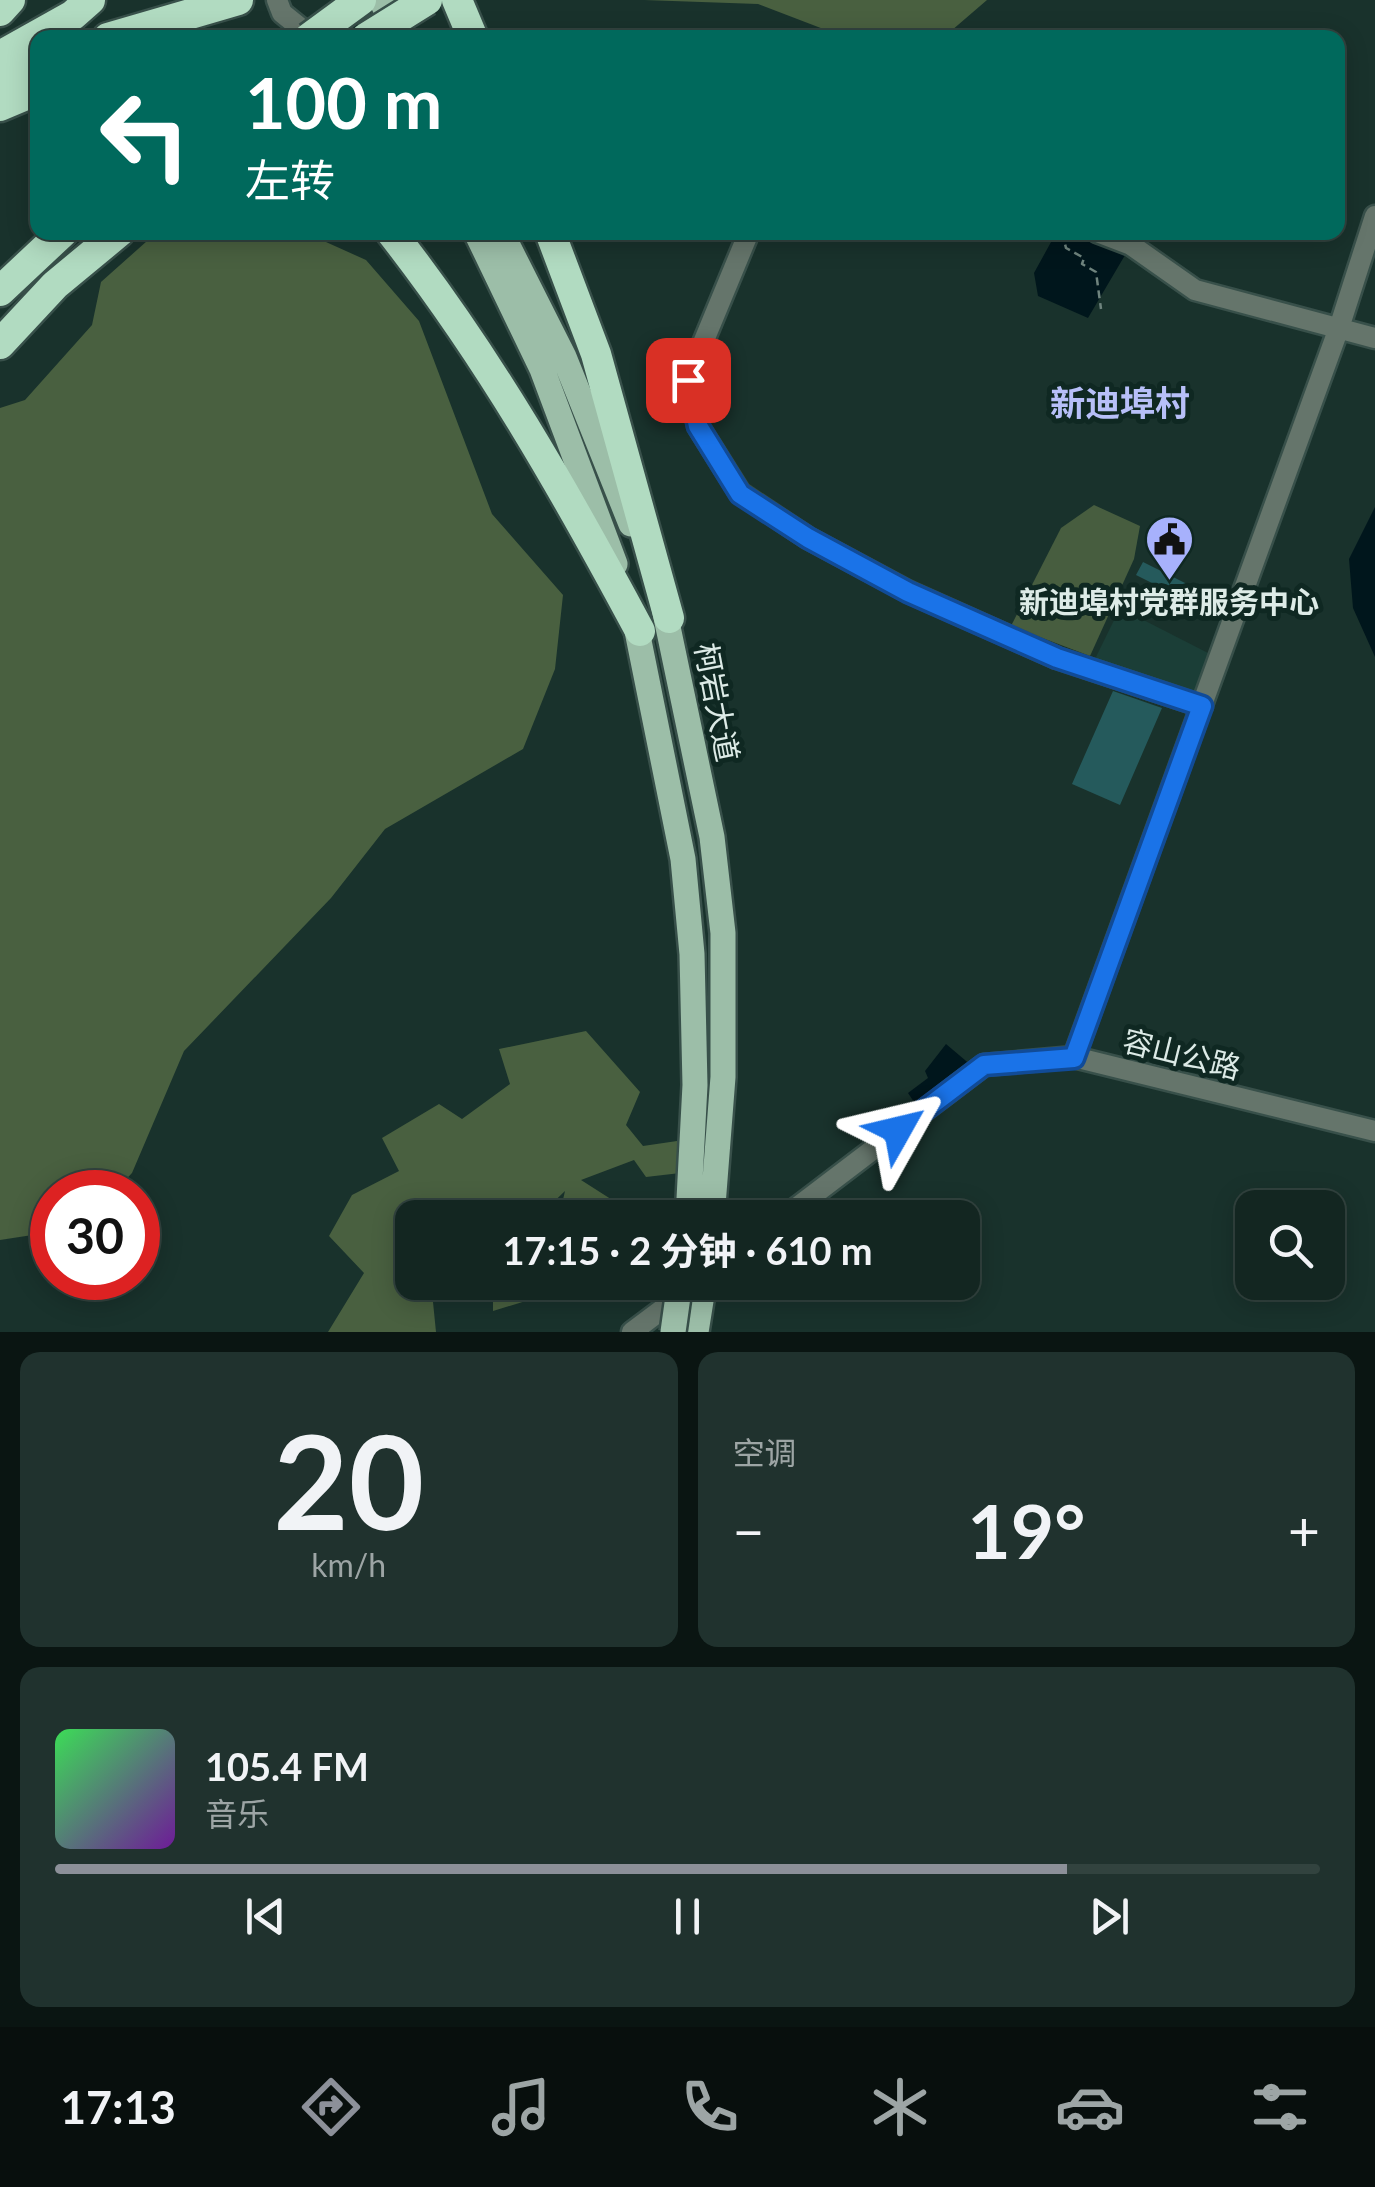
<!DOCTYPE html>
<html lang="zh">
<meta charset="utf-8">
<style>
:root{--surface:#132621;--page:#20322e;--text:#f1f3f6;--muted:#9da5a5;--line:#32433f;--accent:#8c9099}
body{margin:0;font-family:Lato,"Noto Sans SC",sans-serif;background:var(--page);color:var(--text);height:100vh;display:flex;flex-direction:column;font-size:38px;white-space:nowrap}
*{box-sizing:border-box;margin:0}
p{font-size:32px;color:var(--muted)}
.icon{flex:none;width:55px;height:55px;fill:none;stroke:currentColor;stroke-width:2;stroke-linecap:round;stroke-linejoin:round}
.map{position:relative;height:1332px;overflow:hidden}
.panel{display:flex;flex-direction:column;gap:20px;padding:20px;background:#0a1512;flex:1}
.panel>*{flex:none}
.banner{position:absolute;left:30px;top:30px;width:1315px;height:210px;border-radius:20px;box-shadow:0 5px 25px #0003,0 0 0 2px var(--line);background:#00695c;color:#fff;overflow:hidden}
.buttons{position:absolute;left:1235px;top:1190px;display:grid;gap:20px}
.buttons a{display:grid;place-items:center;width:110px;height:110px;border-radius:20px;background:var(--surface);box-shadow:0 5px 25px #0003,0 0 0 2px var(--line);font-size:50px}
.speed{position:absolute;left:30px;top:1170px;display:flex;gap:20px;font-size:50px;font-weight:700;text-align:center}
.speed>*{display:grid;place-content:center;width:130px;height:130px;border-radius:50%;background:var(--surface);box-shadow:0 5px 25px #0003,0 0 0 2px var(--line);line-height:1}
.speed .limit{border:15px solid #d22;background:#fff;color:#111}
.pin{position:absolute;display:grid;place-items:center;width:85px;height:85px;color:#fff;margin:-42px;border-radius:20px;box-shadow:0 5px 15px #0006}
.me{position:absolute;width:110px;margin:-55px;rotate:53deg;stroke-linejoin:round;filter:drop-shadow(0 0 8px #0008)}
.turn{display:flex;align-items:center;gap:35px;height:210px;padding:0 50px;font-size:45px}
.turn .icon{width:130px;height:130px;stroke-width:2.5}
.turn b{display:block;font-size:70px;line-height:85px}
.big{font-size:75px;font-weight:700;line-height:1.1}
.panel .tile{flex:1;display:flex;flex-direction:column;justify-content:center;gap:15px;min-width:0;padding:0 35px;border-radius:20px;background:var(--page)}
.panel .dial{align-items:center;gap:0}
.dial b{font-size:130px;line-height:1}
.song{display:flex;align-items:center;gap:30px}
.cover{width:120px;height:120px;border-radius:15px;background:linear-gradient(135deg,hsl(130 70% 55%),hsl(280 70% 35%))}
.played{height:10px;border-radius:5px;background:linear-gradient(90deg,var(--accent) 80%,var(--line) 80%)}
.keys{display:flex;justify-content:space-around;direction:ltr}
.heat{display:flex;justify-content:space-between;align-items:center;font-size:55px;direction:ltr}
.panel .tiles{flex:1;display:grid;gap:20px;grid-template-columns:1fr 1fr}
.tile:last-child{grid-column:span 2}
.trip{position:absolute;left:395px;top:1200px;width:585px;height:100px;border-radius:20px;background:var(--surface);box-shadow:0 5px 25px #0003,0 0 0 2px var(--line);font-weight:700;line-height:100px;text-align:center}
.dock{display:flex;height:160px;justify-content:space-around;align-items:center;background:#080f0d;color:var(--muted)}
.dock .icon{width:70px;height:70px}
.dock .active{color:var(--accent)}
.dock b{font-size:45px;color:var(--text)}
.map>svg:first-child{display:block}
</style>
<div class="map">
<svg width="1375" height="1332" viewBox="0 0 1375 1332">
<rect width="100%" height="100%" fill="#19322c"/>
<path fill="#1b3e37" d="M1120 608 1210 654 1196 691 1095 659Z"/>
<path fill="#475d3f" d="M1094 505 1140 526 1134 559 1090 656 1011 626 1061 528Z"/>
<path fill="#496040" d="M644 0H987L944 37 839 35 758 4Z
M156 233H306L366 260 419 321 492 514 563 595 555 669 523 749 385 829 331 898 184 1051 132 1173 114 1192H52V1232L0 1240V408L25 400 92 325 101 282Z
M586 1031 640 1092 626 1125 643 1146 677 1141 689 1172 646 1177 634 1160 581 1180 628 1210 621 1217H559L565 1191 538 1217 412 1218V1282L530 1283 529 1300 493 1311V1289L456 1292 433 1302 436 1332H328L364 1273 329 1236 352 1195 399 1171 382 1138 439 1104 462 1119 510 1084 499 1049Z"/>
<path fill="#00161c" d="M1056 233H1076L1128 250 1088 318 1038 296 1034 273Z
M1375 507V657L1353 608 1349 559Z
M946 1044 972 1066 916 1105 908 1093 928 1078 925 1071Z"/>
<path fill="#255a5c" d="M1143 562 1201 591 1194 604 1136 575Z
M1113 691 1162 708 1120 805 1072 784Z"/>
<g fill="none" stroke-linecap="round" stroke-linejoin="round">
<defs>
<path id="minor" d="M277 0 282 13 313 38
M749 232 688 379 698 426 740 493 808 538 909 592 1057 658 1202 706
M1097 232 1131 245 1195 290 1375 338
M1074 1057 1340 325 1375 216
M783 1218 984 1065 1074 1057 1375 1131
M632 1332 684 1293"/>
<path id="major" d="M381 0 400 38
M476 232 542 369 615 564
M501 232 564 357 631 524
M663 603 712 837 723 933V1077L712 1218
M634 616 683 859 692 954 695 1085 688 1218
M696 1332 704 1282"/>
<path id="highway" d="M457 0 473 38
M0 11 10 0
M108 38 238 0
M0 56 73 15 90 0
M0 81 38 65
M0 106 38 90
M391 232C489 357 565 491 640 631
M550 232 596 354 669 618
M0 291 63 232
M0 344 55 285 119 232"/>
</defs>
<use href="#minor" stroke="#38504a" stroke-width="25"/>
<use href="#major" stroke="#38504a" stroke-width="30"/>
<use href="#highway" stroke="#38504a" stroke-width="35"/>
<path stroke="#6f847e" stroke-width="2.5" stroke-dasharray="8 5" stroke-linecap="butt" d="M1062 232 1066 248 1084 258 1082 264 1096 272 1101 309"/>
<use href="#minor" stroke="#65756b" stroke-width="20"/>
<use href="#major" stroke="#9cbea8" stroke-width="25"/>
<use href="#highway" stroke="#b1dbc1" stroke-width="30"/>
<defs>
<path id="major-bridge" d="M673 1332 680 1282"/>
<path id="highway-bridge" d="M309 38 361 0
M366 38 427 0"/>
</defs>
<use href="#major-bridge" stroke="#38504a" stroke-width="30" stroke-linecap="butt"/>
<use href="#highway-bridge" stroke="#38504a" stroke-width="35" stroke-linecap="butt"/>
<use href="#major-bridge" stroke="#9cbea8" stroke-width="25"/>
<use href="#highway-bridge" stroke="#b1dbc1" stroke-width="30"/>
</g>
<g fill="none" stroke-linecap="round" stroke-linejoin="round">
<defs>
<path id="route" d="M688 380 698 426 740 494 808 538 908 592 1057 658 1202 706 1074 1058 984 1065 898 1130"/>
</defs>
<use href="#route" stroke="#114b97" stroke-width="25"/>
<use href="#route" stroke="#1a73e8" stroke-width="18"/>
</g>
<defs>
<symbol id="civic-pin" viewBox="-11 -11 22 30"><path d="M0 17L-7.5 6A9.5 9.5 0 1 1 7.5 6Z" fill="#a7b1fc" stroke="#0f2822"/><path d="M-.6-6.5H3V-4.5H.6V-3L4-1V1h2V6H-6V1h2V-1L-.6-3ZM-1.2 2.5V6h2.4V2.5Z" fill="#111"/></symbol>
</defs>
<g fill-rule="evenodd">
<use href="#civic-pin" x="1142" y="512" width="55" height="75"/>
</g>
<g text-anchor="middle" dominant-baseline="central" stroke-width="10" stroke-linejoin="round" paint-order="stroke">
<g font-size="30" font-weight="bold" fill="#ddebe7" stroke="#0f2822">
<text x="1169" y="601">新迪埠村党群服务中心</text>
</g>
<g font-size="30" fill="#ddebe7" stroke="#0f2822">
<text transform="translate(718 702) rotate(79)">柯岩大道</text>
<text transform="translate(1182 1053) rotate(14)">容山公路</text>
</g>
<g font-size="35" font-weight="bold" fill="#b7bff8" stroke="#0f2822">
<text x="1120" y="402">新迪埠村</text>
</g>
</g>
</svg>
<div class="buttons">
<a><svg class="icon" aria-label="search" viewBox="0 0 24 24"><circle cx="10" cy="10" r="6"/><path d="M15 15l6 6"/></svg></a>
</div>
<div class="speed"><div class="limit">30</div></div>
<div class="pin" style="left:688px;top:380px;background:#d93025"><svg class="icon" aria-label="arrive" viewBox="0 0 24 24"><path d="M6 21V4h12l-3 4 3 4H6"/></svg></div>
<svg class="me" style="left:898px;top:1130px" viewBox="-20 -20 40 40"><path d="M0-17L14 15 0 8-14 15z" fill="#1a73e8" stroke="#fff" stroke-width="4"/></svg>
<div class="trip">17:15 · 2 分钟 · 610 m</div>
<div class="banner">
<div class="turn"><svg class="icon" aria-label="left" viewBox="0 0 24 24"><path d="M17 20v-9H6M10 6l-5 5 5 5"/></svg><div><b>100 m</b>左转</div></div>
</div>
</div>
<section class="panel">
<div class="tiles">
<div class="tile dial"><b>20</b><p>km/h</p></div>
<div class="tile"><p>空调</p>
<div class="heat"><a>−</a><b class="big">19°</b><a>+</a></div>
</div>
<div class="tile">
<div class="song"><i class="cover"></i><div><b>105.4 FM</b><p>音乐</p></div></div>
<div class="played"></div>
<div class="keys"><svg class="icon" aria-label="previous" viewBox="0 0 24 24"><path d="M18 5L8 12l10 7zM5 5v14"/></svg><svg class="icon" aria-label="pause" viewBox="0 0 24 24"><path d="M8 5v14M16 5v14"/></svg><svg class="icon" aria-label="next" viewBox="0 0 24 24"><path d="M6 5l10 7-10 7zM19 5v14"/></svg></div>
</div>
</div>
</section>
<nav class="dock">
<b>17:13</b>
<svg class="icon active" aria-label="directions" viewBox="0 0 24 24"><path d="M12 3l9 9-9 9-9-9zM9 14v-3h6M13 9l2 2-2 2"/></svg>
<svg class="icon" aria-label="music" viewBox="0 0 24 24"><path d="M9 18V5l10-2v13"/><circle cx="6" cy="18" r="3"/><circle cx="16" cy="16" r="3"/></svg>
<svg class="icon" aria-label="phone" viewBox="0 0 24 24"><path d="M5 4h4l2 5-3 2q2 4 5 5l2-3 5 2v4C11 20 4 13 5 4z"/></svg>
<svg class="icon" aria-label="climate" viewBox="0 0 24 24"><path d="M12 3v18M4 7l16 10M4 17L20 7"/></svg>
<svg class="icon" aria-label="car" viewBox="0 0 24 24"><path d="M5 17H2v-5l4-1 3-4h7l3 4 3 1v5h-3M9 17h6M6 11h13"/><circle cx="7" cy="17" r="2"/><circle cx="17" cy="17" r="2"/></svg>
<svg class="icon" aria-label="filters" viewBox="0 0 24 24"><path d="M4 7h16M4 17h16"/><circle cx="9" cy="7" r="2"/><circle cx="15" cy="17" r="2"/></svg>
</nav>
